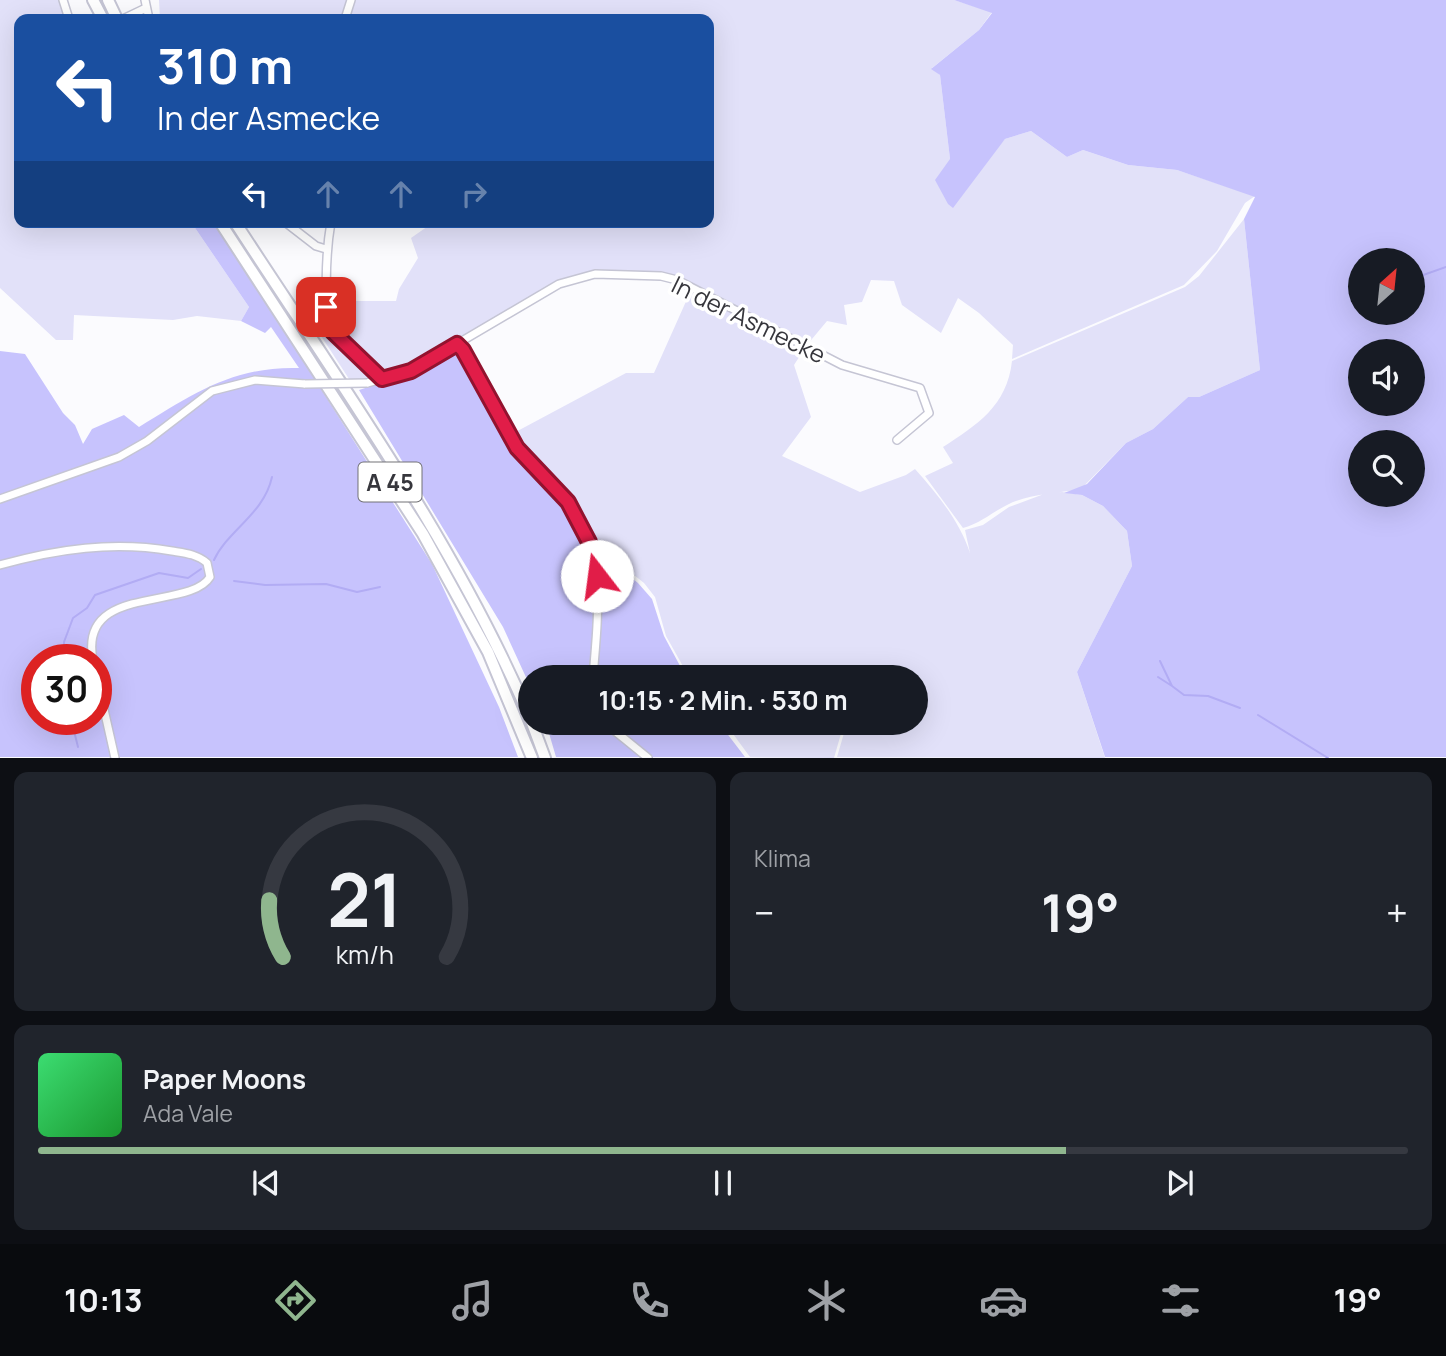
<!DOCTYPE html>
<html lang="de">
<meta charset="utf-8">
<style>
:root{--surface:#171b24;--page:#20242c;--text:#f1f3f6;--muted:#9ea1a6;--line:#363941;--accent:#8fb68e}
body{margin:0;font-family:Manrope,sans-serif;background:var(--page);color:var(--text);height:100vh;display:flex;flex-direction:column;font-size:26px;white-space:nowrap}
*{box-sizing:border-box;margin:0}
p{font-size:23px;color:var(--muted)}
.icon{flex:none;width:38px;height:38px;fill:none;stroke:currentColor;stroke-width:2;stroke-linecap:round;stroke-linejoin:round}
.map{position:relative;height:758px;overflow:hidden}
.drawer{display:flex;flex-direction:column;gap:14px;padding:14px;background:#0d0f14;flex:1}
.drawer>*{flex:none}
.guide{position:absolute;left:14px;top:14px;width:700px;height:214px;border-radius:14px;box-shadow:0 7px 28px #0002;background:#1a4fa0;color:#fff;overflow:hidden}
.needle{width:46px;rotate:27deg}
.tools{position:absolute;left:1348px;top:248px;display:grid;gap:14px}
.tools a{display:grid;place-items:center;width:77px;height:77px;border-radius:50%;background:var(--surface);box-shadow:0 7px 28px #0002;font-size:35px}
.speed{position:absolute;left:21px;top:644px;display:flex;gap:14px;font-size:35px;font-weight:700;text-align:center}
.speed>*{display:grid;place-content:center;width:91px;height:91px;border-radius:50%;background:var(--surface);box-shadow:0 7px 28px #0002;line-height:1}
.speed .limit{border:10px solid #d22;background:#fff;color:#111}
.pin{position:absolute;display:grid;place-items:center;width:60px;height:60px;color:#fff;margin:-30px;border-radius:14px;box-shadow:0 4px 10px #0006}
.me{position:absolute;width:77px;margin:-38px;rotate:345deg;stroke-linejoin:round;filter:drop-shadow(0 0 5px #0008)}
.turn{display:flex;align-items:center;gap:24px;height:147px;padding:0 28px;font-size:32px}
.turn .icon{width:91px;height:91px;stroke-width:2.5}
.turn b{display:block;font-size:49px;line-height:60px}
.lanes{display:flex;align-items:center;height:66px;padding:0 28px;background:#0003;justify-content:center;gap:35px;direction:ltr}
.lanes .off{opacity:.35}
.big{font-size:52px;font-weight:700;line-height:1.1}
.drawer .widget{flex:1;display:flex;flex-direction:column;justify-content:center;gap:10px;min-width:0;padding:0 24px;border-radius:14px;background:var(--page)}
.drawer .dial{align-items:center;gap:0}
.dial svg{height:182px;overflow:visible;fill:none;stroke:var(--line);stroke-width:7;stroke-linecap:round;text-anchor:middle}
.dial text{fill:var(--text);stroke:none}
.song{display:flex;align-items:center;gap:21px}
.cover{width:84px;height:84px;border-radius:10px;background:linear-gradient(135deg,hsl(140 70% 55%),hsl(130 70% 35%))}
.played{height:7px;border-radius:4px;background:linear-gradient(90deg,var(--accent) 75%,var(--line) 75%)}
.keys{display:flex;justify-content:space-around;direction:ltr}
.heat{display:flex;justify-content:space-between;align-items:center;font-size:38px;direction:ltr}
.drawer .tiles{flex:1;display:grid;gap:14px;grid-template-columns:1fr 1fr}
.widget:last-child{grid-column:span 2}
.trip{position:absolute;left:518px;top:665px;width:410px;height:70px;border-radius:35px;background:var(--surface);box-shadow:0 7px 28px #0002;font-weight:700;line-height:70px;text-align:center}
.tabs{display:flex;height:112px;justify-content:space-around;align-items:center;background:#090b0e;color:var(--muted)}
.tabs .icon{width:49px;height:49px}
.tabs .current{color:var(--accent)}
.tabs b{font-size:32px;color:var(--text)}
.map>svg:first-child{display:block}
</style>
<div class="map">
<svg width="1446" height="758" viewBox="0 0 1446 758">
<rect width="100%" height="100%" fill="#fbfbfe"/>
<path fill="#e2e1f9" d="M0 0H61L66 19H19V222H191L249 307 241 321 197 316 173 320 74 315 73 340H56L0 288Z
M159 0H349L343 19H160Z
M353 0H954L992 12 979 30 932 68 940 75 950 159 995 150 1005 139 1031 131 1067 157 1083 150 1128 165 1177 170 1255 196 1245 203 1217 251 1184 285 1012 359 1013 345 979 313 958 298 941 333 902 305 894 281 871 280 862 302 844 305 847 325 827 321 807 345 730 302 677 278 596 271 558 283 410 369 390 376C362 353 338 339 336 301H396L399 289 418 258 411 238 431 224 709 222V19H349Z
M1244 219 1260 370 1199 397H1188L1153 429 1126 443 1081 489C1055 494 1031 493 1007 505 991 513 981 523 963 528L925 476 953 463 943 447C977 425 1007 406 1012 361L1185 287 1199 276Z
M692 288 805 348 794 365 811 417 782 456 860 492 906 475 915 469C938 495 959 520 970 553L965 530 983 525 1009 507 1044 494 1062 492 1082 495 1103 506 1127 531 1132 566 1077 672 1105 758 837 757 847 723H915V706L927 702 915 704V677H689L666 636 655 597 644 583 590 540 510 435 626 373H654Z
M323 300C325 336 343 357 372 378L351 382 299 302Z
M725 723H844L834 758 750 757Z"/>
<path fill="#c7c3fd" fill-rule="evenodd" d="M954 0H1446V757H1105L1077 672 1132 566 1127 531 1103 506 1082 495 1064 493 1087 484 1126 443 1153 429 1188 397H1199L1260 370 1244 219 1255 197 1177 170 1128 165 1083 150 1067 157 1031 131 1005 139 953 208 948 204 935 180 950 159 940 75 931 69 979 30 992 13ZM1360 261H1412V313H1360ZM1360 352H1412V404H1360ZM1360 443H1412V495H1360Z
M191 222H215L432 564 499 707 518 757H0V351L25 354 63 413 75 425 83 444 92 429 124 415 139 427C193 394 233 366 299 368L271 327 265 333 241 321 249 307ZM37 660H96V719H37Z
M455 348 471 364 508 437 567 503 587 543 638 583 652 599 664 636 686 677H530V686L503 627 359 390 412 373Z
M546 723H719L745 757H556Z"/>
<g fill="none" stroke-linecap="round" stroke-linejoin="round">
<path stroke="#b2acf4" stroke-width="2" d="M1412 279 1446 267
M214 560C228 530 264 514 272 477
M234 581 265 585 326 584 357 592 380 587
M64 660V642L73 618 87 608 95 595 159 573 188 578 201 569
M1160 661 1172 686 1184 695 1208 696 1240 708
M1158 677 1172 686
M1258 715 1328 758
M71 719 78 747"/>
<defs>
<path id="minor" d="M63 0 69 19
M145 0 149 19
M123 19 146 8
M345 19 351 0
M285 222 316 246 326 249
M331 222C327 245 321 316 335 334 348 352 369 361 382 379
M457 344C483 367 492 408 510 437 525 462 550 478 567 501 607 555 598 616 593 677
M367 383 411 371 559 284 595 274 661 276 677 280 842 365 920 388 929 413 897 440
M0 499 119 457 147 441 212 391 255 380 305 384
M0 565C57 549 113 541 172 551 184 553 197 554 207 563L210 577C189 611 78 583 93 660
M96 674 115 758
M605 723 648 758"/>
<path id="highway" d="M93 0 103 19
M108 0 117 19
M220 222 423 534 488 652 532 758
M235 222C340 384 454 540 530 718
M532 723 545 758"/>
</defs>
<use href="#minor" stroke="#c5c5d4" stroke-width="10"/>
<use href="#highway" stroke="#c5c5d4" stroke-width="14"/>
<use href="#minor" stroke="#fff" stroke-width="7"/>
<use href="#highway" stroke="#fff" stroke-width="10"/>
<defs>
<path id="minor-bridge" d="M305 384 367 383"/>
</defs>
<use href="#minor-bridge" stroke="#c5c5d4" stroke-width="10" stroke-linecap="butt"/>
<use href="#minor-bridge" stroke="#fff" stroke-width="7"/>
</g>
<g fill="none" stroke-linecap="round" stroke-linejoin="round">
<defs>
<path id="route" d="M326 307 333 332 382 379 411 371 457 344 463 350 517 448 568 502 589 542 597 576"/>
</defs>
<use href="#route" stroke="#92132f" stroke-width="18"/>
<use href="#route" stroke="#e11d48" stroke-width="12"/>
</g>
<g text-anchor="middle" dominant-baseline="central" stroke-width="7" stroke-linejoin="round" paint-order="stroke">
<rect fill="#fff" stroke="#727276" stroke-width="2" x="358.5" y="462.5" width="63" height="39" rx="5"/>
<g font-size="23" font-weight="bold" fill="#36363c">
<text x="390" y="482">A 45</text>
</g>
<g font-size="24" fill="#36363c" stroke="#fff">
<text transform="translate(749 319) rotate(26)">In der Asmecke</text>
</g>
</g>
</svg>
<div class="tools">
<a><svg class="needle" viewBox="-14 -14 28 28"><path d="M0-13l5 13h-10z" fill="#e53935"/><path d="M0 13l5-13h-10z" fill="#9ea1a6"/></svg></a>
<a><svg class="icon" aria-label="sound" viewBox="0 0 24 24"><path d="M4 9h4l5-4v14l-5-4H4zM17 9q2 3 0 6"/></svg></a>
<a><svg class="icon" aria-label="search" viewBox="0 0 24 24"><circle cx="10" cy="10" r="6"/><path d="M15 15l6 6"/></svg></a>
</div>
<div class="speed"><div class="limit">30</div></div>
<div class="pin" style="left:326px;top:307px;background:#d93025"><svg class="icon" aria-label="arrive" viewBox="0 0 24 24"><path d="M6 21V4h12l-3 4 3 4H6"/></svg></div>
<svg class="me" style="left:597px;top:576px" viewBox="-20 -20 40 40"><circle r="19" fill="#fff"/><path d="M0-13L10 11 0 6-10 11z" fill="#e11d48"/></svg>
<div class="trip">10:15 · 2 Min. · 530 m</div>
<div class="guide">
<div class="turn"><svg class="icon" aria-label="left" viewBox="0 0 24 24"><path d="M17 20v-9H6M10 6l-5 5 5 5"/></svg><div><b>310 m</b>In der Asmecke</div></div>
<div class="lanes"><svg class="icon" aria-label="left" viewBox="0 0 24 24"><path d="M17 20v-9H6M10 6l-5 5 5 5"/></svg><svg class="icon off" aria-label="ahead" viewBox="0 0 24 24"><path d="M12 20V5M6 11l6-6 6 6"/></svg><svg class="icon off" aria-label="ahead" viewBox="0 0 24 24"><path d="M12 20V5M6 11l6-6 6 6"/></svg><svg class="icon off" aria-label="right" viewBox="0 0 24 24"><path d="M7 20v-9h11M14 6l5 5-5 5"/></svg></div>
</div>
</div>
<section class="drawer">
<div class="tiles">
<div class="widget dial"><svg viewBox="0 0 100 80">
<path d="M14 69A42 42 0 1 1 86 69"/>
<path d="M14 69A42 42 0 0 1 8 44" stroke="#8fb68e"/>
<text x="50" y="56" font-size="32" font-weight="700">21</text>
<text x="50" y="72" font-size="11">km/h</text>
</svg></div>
<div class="widget"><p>Klima</p>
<div class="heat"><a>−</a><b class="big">19°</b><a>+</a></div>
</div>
<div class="widget">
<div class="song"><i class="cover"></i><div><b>Paper Moons</b><p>Ada Vale</p></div></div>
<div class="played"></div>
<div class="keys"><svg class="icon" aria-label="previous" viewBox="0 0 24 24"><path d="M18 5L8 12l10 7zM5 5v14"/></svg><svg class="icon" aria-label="pause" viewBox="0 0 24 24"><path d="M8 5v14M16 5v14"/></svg><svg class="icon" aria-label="next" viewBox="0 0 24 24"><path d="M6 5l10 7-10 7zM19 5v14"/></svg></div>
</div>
</div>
</section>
<nav class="tabs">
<b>10:13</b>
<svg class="icon current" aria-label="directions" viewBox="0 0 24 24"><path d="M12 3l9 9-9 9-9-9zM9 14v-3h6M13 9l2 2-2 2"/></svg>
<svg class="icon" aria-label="music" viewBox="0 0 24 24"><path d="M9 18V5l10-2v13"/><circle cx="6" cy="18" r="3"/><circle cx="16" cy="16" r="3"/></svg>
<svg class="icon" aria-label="phone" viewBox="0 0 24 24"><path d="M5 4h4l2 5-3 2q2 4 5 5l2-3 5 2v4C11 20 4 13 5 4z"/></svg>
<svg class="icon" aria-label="climate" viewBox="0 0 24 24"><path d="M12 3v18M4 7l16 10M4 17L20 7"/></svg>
<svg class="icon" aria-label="car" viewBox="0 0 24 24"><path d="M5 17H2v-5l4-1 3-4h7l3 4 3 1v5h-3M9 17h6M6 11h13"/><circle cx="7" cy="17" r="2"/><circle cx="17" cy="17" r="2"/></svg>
<svg class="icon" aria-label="filters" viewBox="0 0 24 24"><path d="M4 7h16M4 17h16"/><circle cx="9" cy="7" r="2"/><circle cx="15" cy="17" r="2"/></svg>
<b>19°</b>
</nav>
